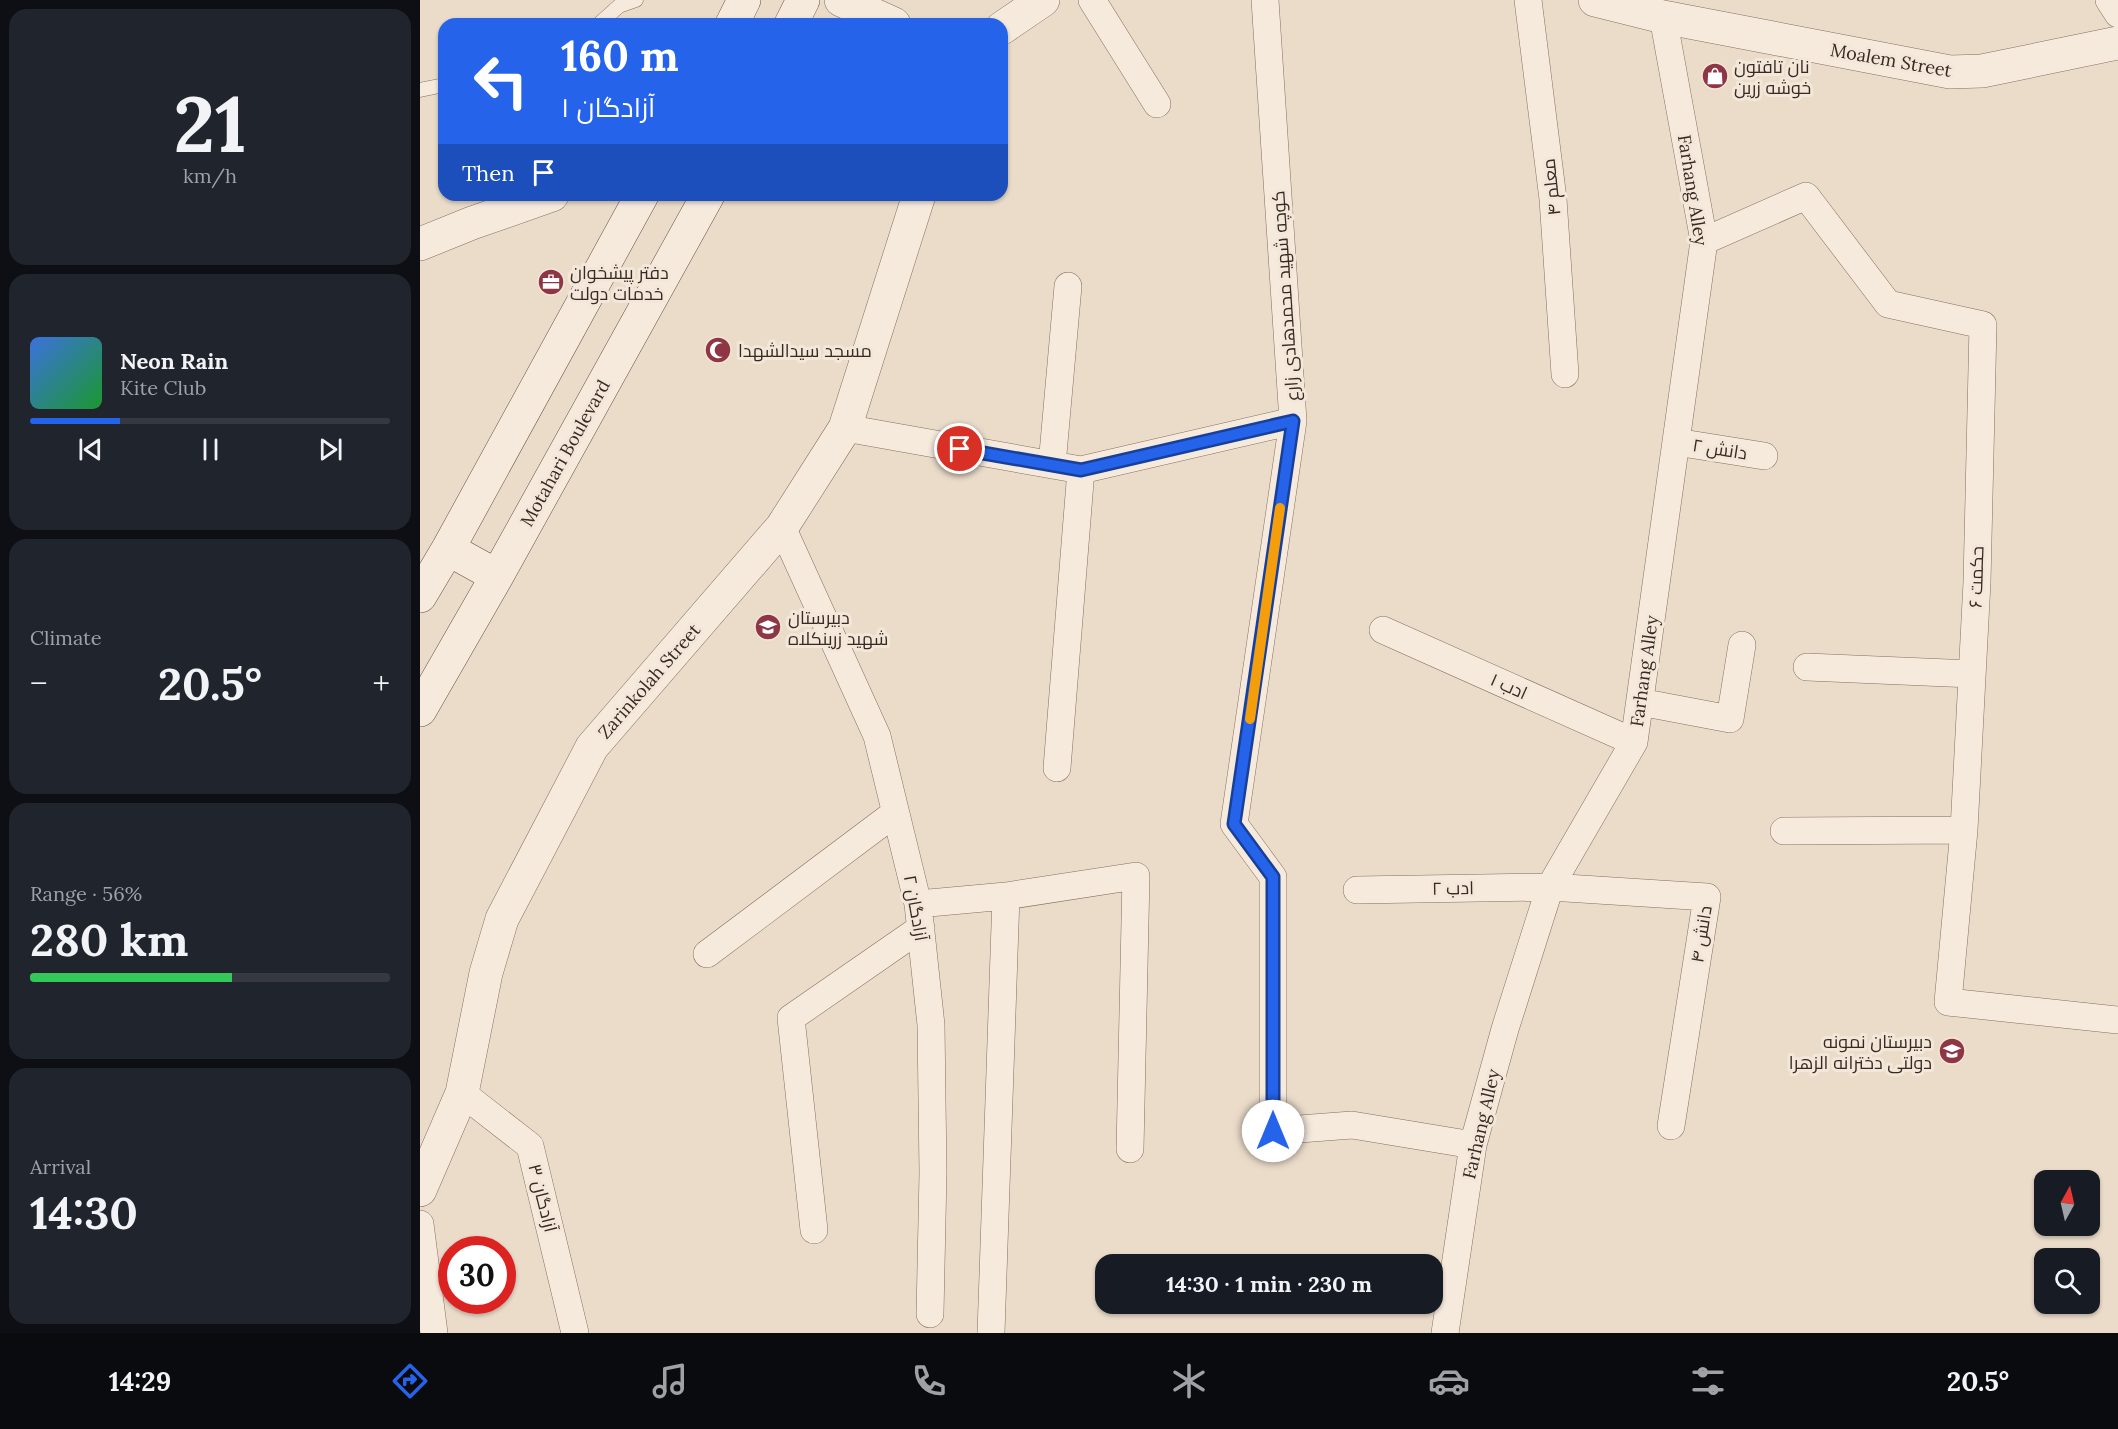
<!DOCTYPE html>
<meta charset="utf-8">
<style>
:root{--surface:#171b24;--page:#20242c;--text:#f1f3f6;--muted:#9ea1a6;--line:#363941;--accent:#2563eb}
body{margin:0;font-family:Lora,Cairo,serif;background:var(--page);color:var(--text);height:100vh;display:flex;flex-direction:column;font-size:22px;white-space:nowrap}
*{box-sizing:border-box;margin:0}
p{font-size:20px;color:var(--muted)}
.icon{flex:none;width:33px;height:33px;fill:none;stroke:currentColor;stroke-width:2;stroke-linecap:round;stroke-linejoin:round}
.map{position:relative;flex:1;overflow:hidden}
.sheet{display:flex;flex-direction:column;gap:9px;padding:9px;background:#0d0f14;width:420px}
.sheet>*{flex:none}
.hud{position:absolute;left:18px;top:18px;width:570px;height:183px;border-radius:18px;box-shadow:0 2px 4px #0004;background:#2563eb;color:#fff;overflow:hidden}
.needle{width:39px;rotate:8deg}
.controls{position:absolute;left:1614px;top:1170px;display:grid;gap:12px}
.controls a{display:grid;place-items:center;width:66px;height:66px;border-radius:12px;background:var(--surface);box-shadow:0 2px 4px #0004;font-size:30px}
.speed{position:absolute;left:18px;top:1236px;display:flex;gap:12px;font-size:30px;font-weight:700;text-align:center}
.speed>*{display:grid;place-content:center;width:78px;height:78px;border-radius:50%;background:var(--surface);box-shadow:0 2px 4px #0004;line-height:1}
.speed .limit{border:9px solid #d22;background:#fff;color:#111}
.pin{position:absolute;display:grid;place-items:center;width:51px;height:51px;color:#fff;margin:-26px;border:3px solid #fff;border-radius:50%;box-shadow:0 2px 6px #0007}
.me{position:absolute;width:66px;margin:-33px;rotate:0deg;stroke-linejoin:round;filter:drop-shadow(0 0 4px #0008)}
.turn{display:flex;align-items:center;gap:21px;height:126px;padding:0 24px;font-size:27px}
.turn .icon{width:78px;height:78px;stroke-width:2.5}
.turn b{display:block;font-size:42px;line-height:51px}
.then{display:flex;align-items:center;height:57px;padding:0 24px;background:#0003;gap:12px;font-size:22px}
.big{font-size:45px;font-weight:700;line-height:1.1}
.sheet .tile{flex:1;display:flex;flex-direction:column;justify-content:center;gap:9px;min-width:0;padding:0 21px;border-radius:18px;background:var(--page)}
.sheet .dial{align-items:center;gap:0}
.dial b{font-size:78px;line-height:1}
.song{display:flex;align-items:center;gap:18px}
.cover{width:72px;height:72px;border-radius:9px;background:linear-gradient(135deg,hsl(220 70% 55%),hsl(130 70% 35%))}
.played{height:6px;border-radius:3px;background:linear-gradient(90deg,var(--accent) 25%,var(--line) 25%)}
.keys{display:flex;justify-content:space-around;direction:ltr}
.heat{display:flex;justify-content:space-between;align-items:center;font-size:33px;direction:ltr}
.charge{height:9px;border-radius:4px;background:linear-gradient(90deg,#34c759 56%,var(--line) 0)}
.trip{position:absolute;left:675px;top:1254px;width:348px;height:60px;border-radius:18px;background:var(--surface);box-shadow:0 2px 4px #0004;font-weight:700;line-height:60px;text-align:center}
.dock{display:flex;height:96px;justify-content:space-around;align-items:center;background:#090b0e;color:var(--muted)}
.dock .icon{width:42px;height:42px}
.dock .current{color:var(--accent)}
.dock b{font-size:27px;color:var(--text)}
main{display:flex;flex:1;min-height:0}
.map>svg:first-child{display:block}
</style>
<main>
<section class="sheet">
<div class="tile dial"><b>21</b><p>km/h</p></div>
<div class="tile">
<div class="song"><i class="cover"></i><div><b>Neon Rain</b><p>Kite Club</p></div></div>
<div class="played"></div>
<div class="keys"><svg class="icon" aria-label="previous" viewBox="0 0 24 24"><path d="M18 5L8 12l10 7zM5 5v14"/></svg><svg class="icon" aria-label="pause" viewBox="0 0 24 24"><path d="M8 5v14M16 5v14"/></svg><svg class="icon" aria-label="next" viewBox="0 0 24 24"><path d="M6 5l10 7-10 7zM19 5v14"/></svg></div>
</div>
<div class="tile"><p>Climate</p>
<div class="heat"><a>−</a><b class="big">20.5°</b><a>+</a></div>
</div>
<div class="tile"><p>Range · 56%</p><b class="big">280 km</b><div class="charge"></div></div>
<div class="tile"><p>Arrival</p><b class="big">14:30</b></div>
</section>
<div class="map">
<svg width="1698" height="1333" viewBox="0 0 1698 1333">
<rect width="100%" height="100%" fill="#ebdcca"/>
<g fill="none" stroke-linecap="round" stroke-linejoin="round">
<defs>
<path id="service" d="M179 24 199 6 216 0
M0 90 24 85"/>
<path id="minor" d="M672 0 737 104
M845 0 873 421 814 824 853 877V1131L932 1125 1053 1145
M1108 0 1133 199 1145 374
M1689 0 1698 14
M1284 241 1386 196 1468 304 1563 325 1557 582 1544 830 1528 1002 1698 1020
M425 428 661 470 873 421
M1256 442 1344 456
M632 465 648 286
M362 527 457 736 498 904 511 1025 513 1173 510 1314
M963 630 1214 742
M1387 667 1552 674
M1220 702 1310 719 1322 645
M637 768 661 470
M1364 831 1544 830
M937 890 1130 887 1287 897 1251 1126
M498 904 586 896
M287 954 475 813
M42 1093 110 1146 155 1333
M0 1224 14 1333
M394 1230 371 1018 501 928
M571 1333 586 896 716 876 710 1149
M1025 1333 1053 1145 1085 1029 1130 887 1214 742 1284 241 1243 17"/>
<path id="tertiary" d="M421 0 474 24
M1175 0 1243 17 1530 72 1562 71 1698 43
M582 28 623 0
M0 244 52 223 132 195
M0 1190 42 1093 66 973 82 919 172 747 362 527 425 428 499 195"/>
<path id="secondary" d="M312 24 324 0
M371 24 383 0
M28 549 77 576
M0 596 28 549 222 195
M0 710 77 576 288 195"/>
</defs>
<use href="#service" stroke="#866e60" stroke-width="15"/>
<use href="#minor" stroke="#866e60" stroke-width="28"/>
<use href="#tertiary" stroke="#866e60" stroke-width="34"/>
<use href="#secondary" stroke="#685043" stroke-width="34"/>
<use href="#service" stroke="#f6eadd" stroke-width="14"/>
<use href="#minor" stroke="#f6eadd" stroke-width="27"/>
<use href="#tertiary" stroke="#f6eadd" stroke-width="33"/>
<use href="#secondary" stroke="#f6eadd" stroke-width="33"/>
</g>
<g fill="none" stroke-linecap="round" stroke-linejoin="round">
<defs>
<path id="route" d="M540 449 661 470 873 421 814 824 853 877V1131"/>
</defs>
<use href="#route" stroke="#184099" stroke-width="15"/>
<use href="#route" stroke="#2563eb" stroke-width="10"/>
<path stroke="#f59e0b" stroke-width="10" d="M830 719 860 508"/>
</g>
<defs>
<symbol id="shop-disc" viewBox="-11 -11 22 22"><circle r="9.5" fill="#8f3645" stroke="#f3e7d9"/><path d="M-5-2.5h2.3a2.7 3.5 0 0 1 5.4 0H5L5.5 6h-11ZM-1.5-2.5h3a1.5 2.3 0 0 0-3 0Z" fill="#fff"/></symbol>
<symbol id="office-disc" viewBox="-11 -11 22 22"><circle r="9.5" fill="#8f3645" stroke="#f3e7d9"/><path d="M-6-3h4V-5.5h4V-3h4V5H-6ZM-1-4.5V-3h2v-1.5ZM-6 0V1H6V0Z" fill="#fff"/></symbol>
<symbol id="mosque-disc" viewBox="-11 -11 22 22"><circle r="9.5" fill="#8f3645" stroke="#f3e7d9"/><path d="M3.5-4.9A6 6 0 1 0 3.5 4.9A5 5 0 1 1 3.5-4.9Z" fill="#fff"/></symbol>
<symbol id="school-disc" viewBox="-11 -11 22 22"><circle r="9.5" fill="#8f3645" stroke="#f3e7d9"/><path d="M0-5L7-2L0 1L-7-2ZM-4 1L0 2.5L4 1V4Q0 6-4 4Z" fill="#fff"/></symbol>
</defs>
<g fill-rule="evenodd">
<use href="#shop-disc" x="1280" y="61" width="30" height="30"/>
<use href="#office-disc" x="116" y="267" width="30" height="30"/>
<use href="#mosque-disc" x="283" y="335" width="30" height="30"/>
<use href="#school-disc" x="333" y="612" width="30" height="30"/>
<use href="#school-disc" x="1517" y="1036" width="30" height="30"/>
</g>
<g text-anchor="middle" dominant-baseline="central" stroke-width="6" stroke-linejoin="round" paint-order="stroke">
<g font-size="18" fill="#382922" stroke="#f3e7d9">
<text transform="translate(1471 60) rotate(10)">Moalem Street</text>
<text transform="translate(1131 187) rotate(-96)">معلم ۴</text>
<text transform="translate(1273 190) rotate(81)">Farhang Alley</text>
<text transform="translate(865 296) rotate(-94)">کوچه شهید محمدهادی زارع</text>
<text transform="translate(1300 449) rotate(9)">دانش ۲</text>
<text transform="translate(145 453) rotate(-61)">Motahari Boulevard</text>
<text transform="translate(1556 577) rotate(-88)">حکمت ۶</text>
<text transform="translate(1224 671) rotate(-82)">Farhang Alley</text>
<text transform="translate(229 681) rotate(-49)">Zarinkolah Street</text>
<text transform="translate(1089 686) rotate(24)">ادب ۱</text>
<text transform="translate(1033 888) rotate(-1)">ادب ۲</text>
<text transform="translate(496 908) rotate(80)">آزادگان ۲</text>
<text transform="translate(1281 934) rotate(-81)">دانش ۴</text>
<text transform="translate(1061 1124) rotate(-77)">Farhang Alley</text>
<text transform="translate(123 1198) rotate(76)">آزادگان ۳</text>
</g>
<g font-size="18" fill="#382922" stroke="#f3e7d9" text-anchor="start">
<text x="1314" y="66">نان تافتون<tspan x="1314" dy="21">خوشه زرین</tspan></text>
<text x="150" y="272">دفتر پیشخوان<tspan x="150" dy="21">خدمات دولت</tspan></text>
<text x="318" y="350">مسجد سیدالشهدا</text>
<text x="368" y="617">دبیرستان<tspan x="368" dy="21">شهید زرینکلاه</tspan></text>
<text x="1512" y="1041" text-anchor="end">دبیرستان نمونه<tspan x="1512" dy="21">دولتی دخترانه الزهرا</tspan></text>
</g>
</g>
</svg>
<div class="controls">
<a><svg class="needle" viewBox="-14 -14 28 28"><path d="M0-13l5 13h-10z" fill="#e53935"/><path d="M0 13l5-13h-10z" fill="#9ea1a6"/></svg></a>
<a><svg class="icon" aria-label="search" viewBox="0 0 24 24"><circle cx="10" cy="10" r="6"/><path d="M15 15l6 6"/></svg></a>
</div>
<div class="speed"><div class="limit">30</div></div>
<div class="pin" style="left:540px;top:449px;background:#d93025"><svg class="icon" aria-label="arrive" viewBox="0 0 24 24"><path d="M6 21V4h12l-3 4 3 4H6"/></svg></div>
<svg class="me" style="left:853px;top:1131px" viewBox="-20 -20 40 40"><circle r="19" fill="#fff"/><path d="M0-13L10 11 0 6-10 11z" fill="#2563eb"/></svg>
<div class="trip">14:30 · 1 min · 230 m</div>
<div class="hud">
<div class="turn"><svg class="icon" aria-label="left" viewBox="0 0 24 24"><path d="M17 20v-9H6M10 6l-5 5 5 5"/></svg><div><b>160 m</b>آزادگان ۱</div></div>
<div class="then">Then<svg class="icon" aria-label="arrive" viewBox="0 0 24 24"><path d="M6 21V4h12l-3 4 3 4H6"/></svg></div>
</div>
</div>
</main>
<nav class="dock">
<b>14:29</b>
<svg class="icon current" aria-label="directions" viewBox="0 0 24 24"><path d="M12 3l9 9-9 9-9-9zM9 14v-3h6M13 9l2 2-2 2"/></svg>
<svg class="icon" aria-label="music" viewBox="0 0 24 24"><path d="M9 18V5l10-2v13"/><circle cx="6" cy="18" r="3"/><circle cx="16" cy="16" r="3"/></svg>
<svg class="icon" aria-label="phone" viewBox="0 0 24 24"><path d="M5 4h4l2 5-3 2q2 4 5 5l2-3 5 2v4C11 20 4 13 5 4z"/></svg>
<svg class="icon" aria-label="climate" viewBox="0 0 24 24"><path d="M12 3v18M4 7l16 10M4 17L20 7"/></svg>
<svg class="icon" aria-label="car" viewBox="0 0 24 24"><path d="M5 17H2v-5l4-1 3-4h7l3 4 3 1v5h-3M9 17h6M6 11h13"/><circle cx="7" cy="17" r="2"/><circle cx="17" cy="17" r="2"/></svg>
<svg class="icon" aria-label="filters" viewBox="0 0 24 24"><path d="M4 7h16M4 17h16"/><circle cx="9" cy="7" r="2"/><circle cx="15" cy="17" r="2"/></svg>
<b>20.5°</b>
</nav>
